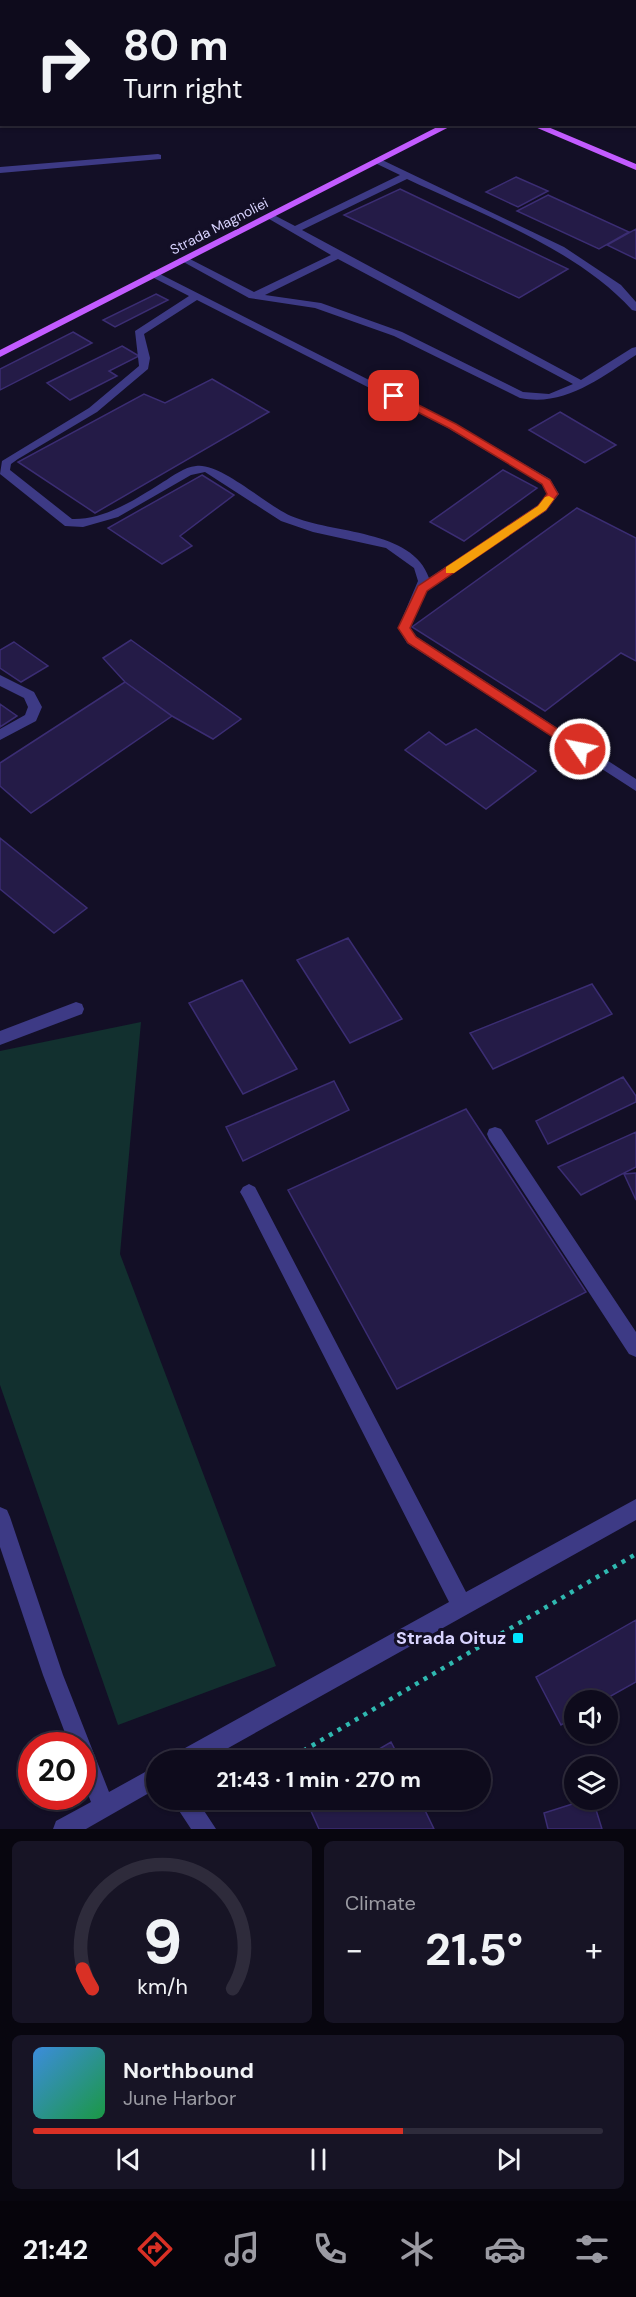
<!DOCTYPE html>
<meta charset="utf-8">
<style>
:root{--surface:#0e0b1c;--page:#171425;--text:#f1f3f6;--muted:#9b9ba3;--line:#2e2b3b;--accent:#d93025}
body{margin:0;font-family:"DM Sans",sans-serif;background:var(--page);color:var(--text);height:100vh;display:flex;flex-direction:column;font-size:22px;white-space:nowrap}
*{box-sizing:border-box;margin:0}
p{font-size:20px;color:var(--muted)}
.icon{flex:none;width:33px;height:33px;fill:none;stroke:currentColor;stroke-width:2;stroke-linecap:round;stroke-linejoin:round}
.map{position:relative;height:1829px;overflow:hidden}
.sheet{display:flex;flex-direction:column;gap:12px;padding:12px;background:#08060f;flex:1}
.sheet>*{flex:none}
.top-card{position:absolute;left:0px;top:0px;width:636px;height:126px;box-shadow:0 2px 4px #0004,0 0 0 2px var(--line);background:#0e0b1c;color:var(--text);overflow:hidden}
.buttons{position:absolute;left:564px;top:1690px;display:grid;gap:12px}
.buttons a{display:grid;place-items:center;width:54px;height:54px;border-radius:50%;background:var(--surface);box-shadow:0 2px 4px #0004,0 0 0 2px var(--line);font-size:30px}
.speed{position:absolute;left:18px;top:1732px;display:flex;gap:12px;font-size:30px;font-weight:700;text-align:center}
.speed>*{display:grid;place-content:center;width:78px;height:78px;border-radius:50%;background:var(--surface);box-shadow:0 2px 4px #0004,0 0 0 2px var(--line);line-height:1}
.speed .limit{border:9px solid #d22;background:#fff;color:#111}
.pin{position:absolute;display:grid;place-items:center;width:51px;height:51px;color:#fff;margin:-26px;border-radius:12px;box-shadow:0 3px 9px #0006}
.me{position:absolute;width:66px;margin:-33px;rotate:303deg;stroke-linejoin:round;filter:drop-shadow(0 0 4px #0008)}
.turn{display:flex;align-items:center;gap:21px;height:126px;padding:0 24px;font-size:27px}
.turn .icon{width:78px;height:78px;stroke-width:2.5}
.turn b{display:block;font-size:42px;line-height:51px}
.big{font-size:45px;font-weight:700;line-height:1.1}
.sheet .widget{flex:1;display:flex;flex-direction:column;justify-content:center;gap:9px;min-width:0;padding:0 21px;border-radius:9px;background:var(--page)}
.sheet .dial{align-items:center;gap:0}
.dial svg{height:156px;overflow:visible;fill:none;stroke:var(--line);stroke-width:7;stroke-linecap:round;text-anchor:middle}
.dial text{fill:var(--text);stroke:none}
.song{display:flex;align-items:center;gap:18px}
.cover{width:72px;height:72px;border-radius:9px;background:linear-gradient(135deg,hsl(210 70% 55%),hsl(140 70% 35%))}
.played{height:6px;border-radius:3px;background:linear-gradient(90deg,var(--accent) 65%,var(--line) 65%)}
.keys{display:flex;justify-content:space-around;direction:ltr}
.heat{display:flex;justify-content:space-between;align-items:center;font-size:33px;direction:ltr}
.sheet .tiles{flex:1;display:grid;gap:12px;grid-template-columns:1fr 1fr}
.widget:last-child{grid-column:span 2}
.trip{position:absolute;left:146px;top:1750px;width:345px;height:60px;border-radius:30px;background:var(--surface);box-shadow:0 2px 4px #0004,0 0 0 2px var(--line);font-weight:700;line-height:60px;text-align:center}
.dock{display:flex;height:96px;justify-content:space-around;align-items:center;background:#06040b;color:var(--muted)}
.dock .icon{width:42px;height:42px}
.dock .selected{color:var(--accent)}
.dock b{font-size:27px;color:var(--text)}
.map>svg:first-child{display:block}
</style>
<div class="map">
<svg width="636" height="1829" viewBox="0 0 636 1829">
<rect width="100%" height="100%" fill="#130f26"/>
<path fill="#12302f" d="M141 1022 120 1254 276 1666 118 1725 0 1385V1051Z"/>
<path fill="#241b47" stroke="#3b2d73" stroke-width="1.5" d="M516 177 548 191 518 207 486 192Z
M400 189 568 269 519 298 344 215Z
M548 195 629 232 599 249 517 211Z
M636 229V259L607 245Z
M156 294 168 300 115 327 103 320Z
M73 332 92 343 0 390V369Z
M122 346 139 356 109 371 117 376 70 400 47 383Z
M212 379 269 412 95 513 18 462 144 394 165 403Z
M560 412 616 445 585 463 529 430Z
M503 470 537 488 464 541 430 522Z
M202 475 234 495 180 536 192 546 162 564 108 528Z
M577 508 636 538V661L621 653 545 711 412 627Z
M131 640 241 719 213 739 172 716 125 682 103 658Z
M14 642 48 666 21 682 0 668V650Z
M125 682 172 716 31 813 0 786V763Z
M0 704 17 716 0 727Z
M476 729 536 771 486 809 405 750 429 732 446 745Z
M0 838 87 908 54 933 0 889Z
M348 938 402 1019 350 1043 297 960Z
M242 980 297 1069 243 1094 189 1003Z
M592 984 612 1014 493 1069 470 1033Z
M623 1077 636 1096V1102L548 1144 536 1121Z
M334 1081 349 1110 243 1161 226 1127Z
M466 1109 586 1292 397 1389 288 1190Z
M636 1132V1167L581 1195 558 1167Z
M636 1173V1200L624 1174Z
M636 1620V1682L602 1701H574V1717L561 1725 536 1677Z
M391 1742 401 1761H363L362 1759Z
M306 1800H344L345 1802 348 1800H420L434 1829H319Z
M585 1800H593L602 1829H548L544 1813Z"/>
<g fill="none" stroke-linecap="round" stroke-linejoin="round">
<path stroke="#2fb8b0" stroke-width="4.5" stroke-dasharray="4 6" stroke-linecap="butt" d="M286 1761 636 1554
M213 1808 225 1800"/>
<path fill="#3d3a85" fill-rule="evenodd" d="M634 28H636L634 33Z
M634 67H636V73H634Z
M158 154 161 155V159L0 173V167Z
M378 158 564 247 621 285 636 302V311L632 310C577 249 481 214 407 179L302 230 581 380 632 348 636 347V355C600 378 565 407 520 398L394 336 315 308 249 298 178 259 186 257 254 292 331 255 264 216 272 214 295 226 400 175 375 163V159ZM338 259 573 384 549 394 523 392 402 332 321 303 265 295Z
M154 271 456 424 550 479 559 494 546 511 427 591 410 628 417 637 636 779V791L407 643 398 628 418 581 414 568 386 548 313 532 281 521 205 472 191 475 118 517 83 527 65 526 0 474 2 461 89 408 139 366 135 331 189 296 150 276V272ZM197 300 448 428 542 484 547 494 538 505 429 578C413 529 332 534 291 516 266 505 220 462 196 466 184 467 173 476 163 482 136 499 105 520 72 519L10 470 11 464 18 459 97 412 148 369 150 358 144 334Z
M0 675 34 692 42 707 36 721 0 740V729L25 715 28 707 24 698 0 686Z
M76 1002 82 1004 84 1009 82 1014 0 1045V1031Z
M495 1127 501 1129 636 1332V1357L629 1354 489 1139 487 1134 489 1129Z
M249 1184 255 1187 466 1592 636 1499V1520L205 1761H173L176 1753 449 1602 243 1197 240 1192 243 1187Z
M0 1507 7 1510 10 1517 63 1675 109 1792 156 1766V1789L86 1829H53L56 1821 91 1802 82 1780V1746H70L43 1675 0 1547Z
M172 1800H197L216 1829H191Z"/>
<path fill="#c25bff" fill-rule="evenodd" d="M443 124H455L0 357V350Z
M528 124H541L636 164V170Z"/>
</g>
<path fill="#d93025" stroke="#8d1f18" stroke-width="1.5" d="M390 394H397L456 424 550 480 558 494 546 510 427 591 410 628 416 637 584 746 586 749 584 752H576L408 643 398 628 418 586 538 506 547 494 542 484 449 428 390 398Z"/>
<path fill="#f59e0b" d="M549 496 554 499 546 510 454 573H446V567L538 506 545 497Z"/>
<rect fill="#00e5ff" stroke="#130f26" stroke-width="2" x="512" y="1632" width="12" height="12" rx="3"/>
<g text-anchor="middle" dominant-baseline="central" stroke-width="6" stroke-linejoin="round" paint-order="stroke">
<g font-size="14" fill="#d9d4ff" stroke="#130f26">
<text transform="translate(219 226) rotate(-27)">Strada Magnoliei</text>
</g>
<g font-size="18" font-weight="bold" fill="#d9d4ff" stroke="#130f26" text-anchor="end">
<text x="506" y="1638">Strada Oituz</text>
</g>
</g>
</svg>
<div class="buttons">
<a><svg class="icon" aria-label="sound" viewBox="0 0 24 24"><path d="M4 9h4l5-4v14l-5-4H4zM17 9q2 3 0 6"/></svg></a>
<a><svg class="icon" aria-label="layers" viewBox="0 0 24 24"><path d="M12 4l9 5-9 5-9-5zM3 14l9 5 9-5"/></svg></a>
</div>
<div class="speed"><div class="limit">20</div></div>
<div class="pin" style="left:394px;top:396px;background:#d93025"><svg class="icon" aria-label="arrive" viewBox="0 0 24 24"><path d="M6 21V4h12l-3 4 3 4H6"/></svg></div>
<svg class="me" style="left:580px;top:749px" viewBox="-20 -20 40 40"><circle r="17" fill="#d93025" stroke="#fff" stroke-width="3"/><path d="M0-11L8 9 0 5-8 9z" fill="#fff"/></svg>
<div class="trip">21:43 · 1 min · 270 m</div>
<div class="top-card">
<div class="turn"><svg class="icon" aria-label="right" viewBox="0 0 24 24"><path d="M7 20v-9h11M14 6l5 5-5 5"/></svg><div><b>80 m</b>Turn right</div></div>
</div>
</div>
<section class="sheet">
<div class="tiles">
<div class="widget dial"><svg viewBox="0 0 100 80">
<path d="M14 69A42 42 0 1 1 86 69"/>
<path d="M14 69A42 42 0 0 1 9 59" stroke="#d93025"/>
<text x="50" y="56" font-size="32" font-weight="700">9</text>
<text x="50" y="72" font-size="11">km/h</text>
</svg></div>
<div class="widget"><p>Climate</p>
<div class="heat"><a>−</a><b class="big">21.5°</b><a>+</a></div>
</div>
<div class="widget">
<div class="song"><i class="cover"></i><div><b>Northbound</b><p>June Harbor</p></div></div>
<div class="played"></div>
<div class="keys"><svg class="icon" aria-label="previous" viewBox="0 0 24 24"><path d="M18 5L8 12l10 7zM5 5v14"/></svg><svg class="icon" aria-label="pause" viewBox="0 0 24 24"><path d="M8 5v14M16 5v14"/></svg><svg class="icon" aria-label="next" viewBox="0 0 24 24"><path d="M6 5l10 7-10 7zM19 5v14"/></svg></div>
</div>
</div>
</section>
<nav class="dock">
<b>21:42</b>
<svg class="icon selected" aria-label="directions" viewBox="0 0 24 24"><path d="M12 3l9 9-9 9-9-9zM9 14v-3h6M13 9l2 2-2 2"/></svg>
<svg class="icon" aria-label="music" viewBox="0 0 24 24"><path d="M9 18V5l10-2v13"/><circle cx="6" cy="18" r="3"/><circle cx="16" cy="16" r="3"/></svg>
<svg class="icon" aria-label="phone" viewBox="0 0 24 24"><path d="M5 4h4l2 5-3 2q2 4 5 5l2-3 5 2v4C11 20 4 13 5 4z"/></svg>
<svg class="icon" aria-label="climate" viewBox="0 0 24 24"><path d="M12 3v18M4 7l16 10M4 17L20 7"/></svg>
<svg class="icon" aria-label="car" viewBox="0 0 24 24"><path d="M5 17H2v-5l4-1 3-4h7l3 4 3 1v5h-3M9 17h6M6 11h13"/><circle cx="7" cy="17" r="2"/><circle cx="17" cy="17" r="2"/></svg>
<svg class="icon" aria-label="filters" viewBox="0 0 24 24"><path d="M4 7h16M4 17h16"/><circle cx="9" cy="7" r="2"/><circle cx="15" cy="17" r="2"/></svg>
</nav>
